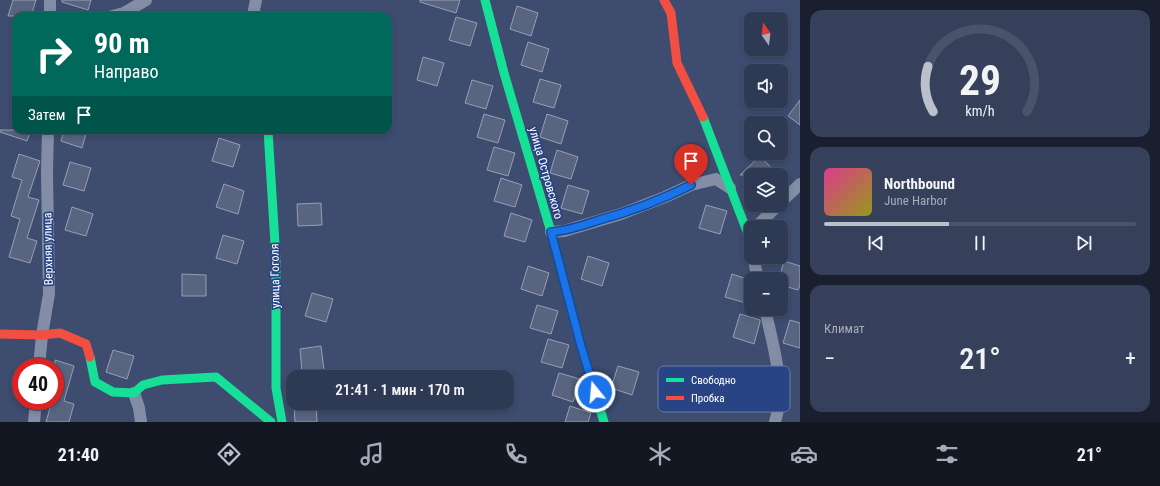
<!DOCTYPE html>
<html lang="ru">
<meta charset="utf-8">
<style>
:root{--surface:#2e3953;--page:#36405a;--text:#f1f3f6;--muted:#a7acb8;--line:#49536a;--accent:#bbc0cd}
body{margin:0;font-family:"Roboto Condensed",sans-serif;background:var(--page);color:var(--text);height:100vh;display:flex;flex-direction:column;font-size:15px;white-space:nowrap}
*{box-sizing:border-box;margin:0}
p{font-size:13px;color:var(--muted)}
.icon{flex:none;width:22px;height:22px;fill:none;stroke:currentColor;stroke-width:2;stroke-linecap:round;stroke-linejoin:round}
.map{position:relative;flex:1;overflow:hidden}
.details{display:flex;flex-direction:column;gap:10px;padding:10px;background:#191f2e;width:360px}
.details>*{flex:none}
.hud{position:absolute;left:12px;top:12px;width:380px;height:122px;border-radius:12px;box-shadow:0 2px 6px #0003,0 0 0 1px var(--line);background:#00695c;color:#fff;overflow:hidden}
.needle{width:26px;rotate:346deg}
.controls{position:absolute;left:744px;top:12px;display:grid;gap:8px}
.controls a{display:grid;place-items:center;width:44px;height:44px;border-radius:8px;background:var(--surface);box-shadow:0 2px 6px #0003,0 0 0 1px var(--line);font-size:20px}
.speed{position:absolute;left:12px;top:358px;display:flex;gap:8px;font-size:20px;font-weight:700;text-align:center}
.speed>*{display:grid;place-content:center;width:52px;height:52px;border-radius:50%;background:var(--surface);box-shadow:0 2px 6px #0003,0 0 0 1px var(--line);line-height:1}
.speed .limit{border:6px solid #d22;background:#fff;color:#111}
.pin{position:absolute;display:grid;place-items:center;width:34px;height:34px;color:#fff;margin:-41px -17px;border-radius:50% 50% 50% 0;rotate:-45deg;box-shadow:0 0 4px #0007}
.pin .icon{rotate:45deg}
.me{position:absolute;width:44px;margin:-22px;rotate:343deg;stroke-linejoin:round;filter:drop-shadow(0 0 3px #0008)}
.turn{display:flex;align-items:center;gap:14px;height:84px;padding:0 16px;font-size:18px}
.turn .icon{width:52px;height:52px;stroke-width:2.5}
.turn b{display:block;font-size:28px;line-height:34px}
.then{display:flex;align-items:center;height:38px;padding:0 16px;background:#0003;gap:8px;font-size:15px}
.big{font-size:30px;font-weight:600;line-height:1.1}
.details .widget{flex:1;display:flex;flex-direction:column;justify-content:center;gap:6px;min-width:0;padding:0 14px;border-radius:12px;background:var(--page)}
.details .dial{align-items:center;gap:0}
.dial svg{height:104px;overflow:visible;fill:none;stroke:var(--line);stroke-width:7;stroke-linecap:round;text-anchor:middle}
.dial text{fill:var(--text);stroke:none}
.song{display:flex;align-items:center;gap:12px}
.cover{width:48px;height:48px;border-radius:6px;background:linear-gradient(135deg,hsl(330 70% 55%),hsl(60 70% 35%))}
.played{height:4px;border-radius:2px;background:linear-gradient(90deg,var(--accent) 40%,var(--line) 40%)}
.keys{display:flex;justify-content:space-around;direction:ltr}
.heat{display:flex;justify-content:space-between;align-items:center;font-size:22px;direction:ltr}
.trip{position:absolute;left:286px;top:370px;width:228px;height:40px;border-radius:12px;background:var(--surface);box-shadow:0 2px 6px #0003,0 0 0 1px var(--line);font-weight:600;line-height:40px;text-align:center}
.menu{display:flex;height:64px;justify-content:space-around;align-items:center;background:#121721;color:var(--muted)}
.menu .icon{width:28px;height:28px}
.menu .current{color:var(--accent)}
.menu b{font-size:18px;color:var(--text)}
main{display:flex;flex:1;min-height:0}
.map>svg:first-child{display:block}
</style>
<main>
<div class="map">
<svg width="800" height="422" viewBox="0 0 800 422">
<rect width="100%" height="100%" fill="#3d4c6f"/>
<path fill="#586480" stroke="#979fb3" d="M13 0H36L31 16H8Z
M62 0H91L88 10 62 2Z
M420 0H460L456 13 420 2Z
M517 6 538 13 531 36 510 29Z
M456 17 477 23 470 46 449 40Z
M528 42 549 49 542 72 521 65Z
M423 57 444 63 437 86 417 80Z
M540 79 561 85 554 108 533 102Z
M472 80 493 86 486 109 465 103Z
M800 100V125L788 116Z
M484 114 505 120 498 143 477 137Z
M547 114 568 121 561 144 540 137Z
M0 130H31L27 141 0 132Z
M64 130H87L82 148 61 141Z
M219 138 240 145 233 167 212 161Z
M494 147 515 153 508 176 487 170Z
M557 150 578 157 571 179 550 173Z
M19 154 40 161 28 197 39 200 27 238 37 241 30 263 9 257 20 219 11 216 22 180 12 177Z
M760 156 778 175H740Z
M70 162 91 168 84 191 63 185Z
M501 178 522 185 515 207 494 201Z
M224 184 244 191 238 214 216 207Z
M568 185 589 191 582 214 561 208Z
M321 203 322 225 298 226 297 204Z
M706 205 727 211 720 234 699 228Z
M72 207 93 214 86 236 65 230Z
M511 213 532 220 525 242 504 236Z
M223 235 244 241 237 264 216 258Z
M588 256 609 263 602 286 581 279Z
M784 261 800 266V285L798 290 781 285V279H779Z
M528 266 549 273 542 296 521 289Z
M182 274 206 275V296H182Z
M732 274 750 280 751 285 746 303 725 297Z
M312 293 333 299 326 322 305 316Z
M537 305 558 311 551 334 530 328Z
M740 314 760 320V322L754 344 733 337Z
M790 320 800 323V348L783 343Z
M548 339 569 345 562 368 541 362Z
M321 346 324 370 302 372 300 349Z
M113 350 134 356 127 379 106 372Z
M55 360 74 366 64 401 74 404 69 422H46L52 401H55Z
M618 366 639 372 632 395 611 388Z
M559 373 580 379 573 402 552 395Z
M294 403H316L317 422H295Z
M570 406 591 413 588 422H565Z"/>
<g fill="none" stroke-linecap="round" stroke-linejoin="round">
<path stroke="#838da5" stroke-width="12" d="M50 16V0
M112 16 124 13 146 0
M255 16 254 10 256 0
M781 202 800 184
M756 227 778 205
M551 232 564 231 621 214 665 197 691 185 716 179 730 188
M753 257 758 279
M765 309C773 346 786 385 775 422
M39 367 42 335 49 294 47 172 48 130
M134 393 139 408 141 422
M34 422 36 401"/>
<path stroke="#16e098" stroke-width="9" d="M485 0 504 73 551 232 581 346 604 422
M703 117 748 234 751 247
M268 130 276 260V388L282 422
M90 357 95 382 113 392 134 393 143 385 162 380 216 377 271 422"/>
<path stroke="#f24e42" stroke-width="9" d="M664 0 671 13 677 63 703 117
M0 334 42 335 60 333 86 344 90 357"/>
</g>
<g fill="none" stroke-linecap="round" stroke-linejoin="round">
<defs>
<path id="route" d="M595 392 581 346 551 232C567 231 581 226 596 221 629 212 661 200 691 185"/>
</defs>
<use href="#route" stroke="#114b97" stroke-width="10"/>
<use href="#route" stroke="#1a73e8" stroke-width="7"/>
</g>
<g text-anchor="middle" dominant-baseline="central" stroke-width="3.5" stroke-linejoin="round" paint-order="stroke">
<g font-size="12" fill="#fff" stroke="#284484">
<text transform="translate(546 173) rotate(74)">улица Островского</text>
<text transform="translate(48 249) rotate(-91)">Верхняя улица</text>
<text transform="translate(275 276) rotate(-91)">улица Гоголя</text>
</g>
</g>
<rect x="658" y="366" width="132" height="46" rx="6" fill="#284484" stroke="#687ca9" stroke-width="1"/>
<rect x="666" y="378" width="18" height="4" fill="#16e098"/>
<rect x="666" y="396" width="18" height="4" fill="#f24e42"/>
<g font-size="11" fill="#fff">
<text x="691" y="384">Свободно</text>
<text x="691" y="402">Пробка</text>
</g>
</svg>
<div class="controls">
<a><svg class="needle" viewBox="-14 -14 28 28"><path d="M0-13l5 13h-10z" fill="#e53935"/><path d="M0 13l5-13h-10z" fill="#a7acb8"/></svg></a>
<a><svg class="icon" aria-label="sound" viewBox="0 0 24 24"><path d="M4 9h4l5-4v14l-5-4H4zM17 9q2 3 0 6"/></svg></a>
<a><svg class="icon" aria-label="search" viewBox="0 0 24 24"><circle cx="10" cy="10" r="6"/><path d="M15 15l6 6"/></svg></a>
<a><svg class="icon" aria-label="layers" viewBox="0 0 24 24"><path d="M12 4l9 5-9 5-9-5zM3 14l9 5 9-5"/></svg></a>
<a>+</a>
<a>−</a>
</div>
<div class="speed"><div class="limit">40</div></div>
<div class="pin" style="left:691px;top:185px;background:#d93025"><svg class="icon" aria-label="arrive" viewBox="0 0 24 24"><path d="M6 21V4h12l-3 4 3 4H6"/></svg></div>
<svg class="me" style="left:595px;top:392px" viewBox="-20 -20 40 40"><circle r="17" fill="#1a73e8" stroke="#fff" stroke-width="3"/><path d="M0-11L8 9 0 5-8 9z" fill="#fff"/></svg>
<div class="trip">21:41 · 1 мин · 170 m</div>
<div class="hud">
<div class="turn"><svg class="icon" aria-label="right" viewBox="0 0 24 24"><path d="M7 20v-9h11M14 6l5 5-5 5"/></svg><div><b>90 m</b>Направо</div></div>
<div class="then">Затем<svg class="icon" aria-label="arrive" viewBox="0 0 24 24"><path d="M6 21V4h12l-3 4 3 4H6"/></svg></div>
</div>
</div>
<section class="details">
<div class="widget dial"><svg viewBox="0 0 100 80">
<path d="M14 69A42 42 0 1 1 86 69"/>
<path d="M14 69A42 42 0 0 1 10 34" stroke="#bbc0cd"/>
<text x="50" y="56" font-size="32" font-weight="700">29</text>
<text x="50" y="72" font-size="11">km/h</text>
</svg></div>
<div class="widget">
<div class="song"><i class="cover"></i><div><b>Northbound</b><p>June Harbor</p></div></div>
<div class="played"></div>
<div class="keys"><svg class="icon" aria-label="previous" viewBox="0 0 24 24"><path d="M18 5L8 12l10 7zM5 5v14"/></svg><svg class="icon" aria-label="pause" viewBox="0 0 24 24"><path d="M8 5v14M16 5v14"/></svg><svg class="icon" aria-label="next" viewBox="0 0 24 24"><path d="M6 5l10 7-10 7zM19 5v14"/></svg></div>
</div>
<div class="widget"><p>Климат</p>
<div class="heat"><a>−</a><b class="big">21°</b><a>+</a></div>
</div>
</section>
</main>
<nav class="menu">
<b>21:40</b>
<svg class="icon current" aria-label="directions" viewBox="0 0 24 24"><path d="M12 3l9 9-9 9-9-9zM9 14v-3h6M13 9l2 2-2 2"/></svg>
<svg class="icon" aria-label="music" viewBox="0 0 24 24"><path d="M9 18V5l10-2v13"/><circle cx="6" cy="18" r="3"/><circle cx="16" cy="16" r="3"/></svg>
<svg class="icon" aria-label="phone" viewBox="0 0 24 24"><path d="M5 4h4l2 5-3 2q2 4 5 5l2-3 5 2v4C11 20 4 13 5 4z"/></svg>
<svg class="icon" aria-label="climate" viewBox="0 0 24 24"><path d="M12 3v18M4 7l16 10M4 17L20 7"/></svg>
<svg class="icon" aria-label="car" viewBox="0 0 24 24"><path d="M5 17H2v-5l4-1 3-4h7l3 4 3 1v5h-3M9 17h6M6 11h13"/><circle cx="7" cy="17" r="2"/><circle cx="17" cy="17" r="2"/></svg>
<svg class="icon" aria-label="filters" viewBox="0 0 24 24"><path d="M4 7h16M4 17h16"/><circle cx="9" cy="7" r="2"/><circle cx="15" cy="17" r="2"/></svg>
<b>21°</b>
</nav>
